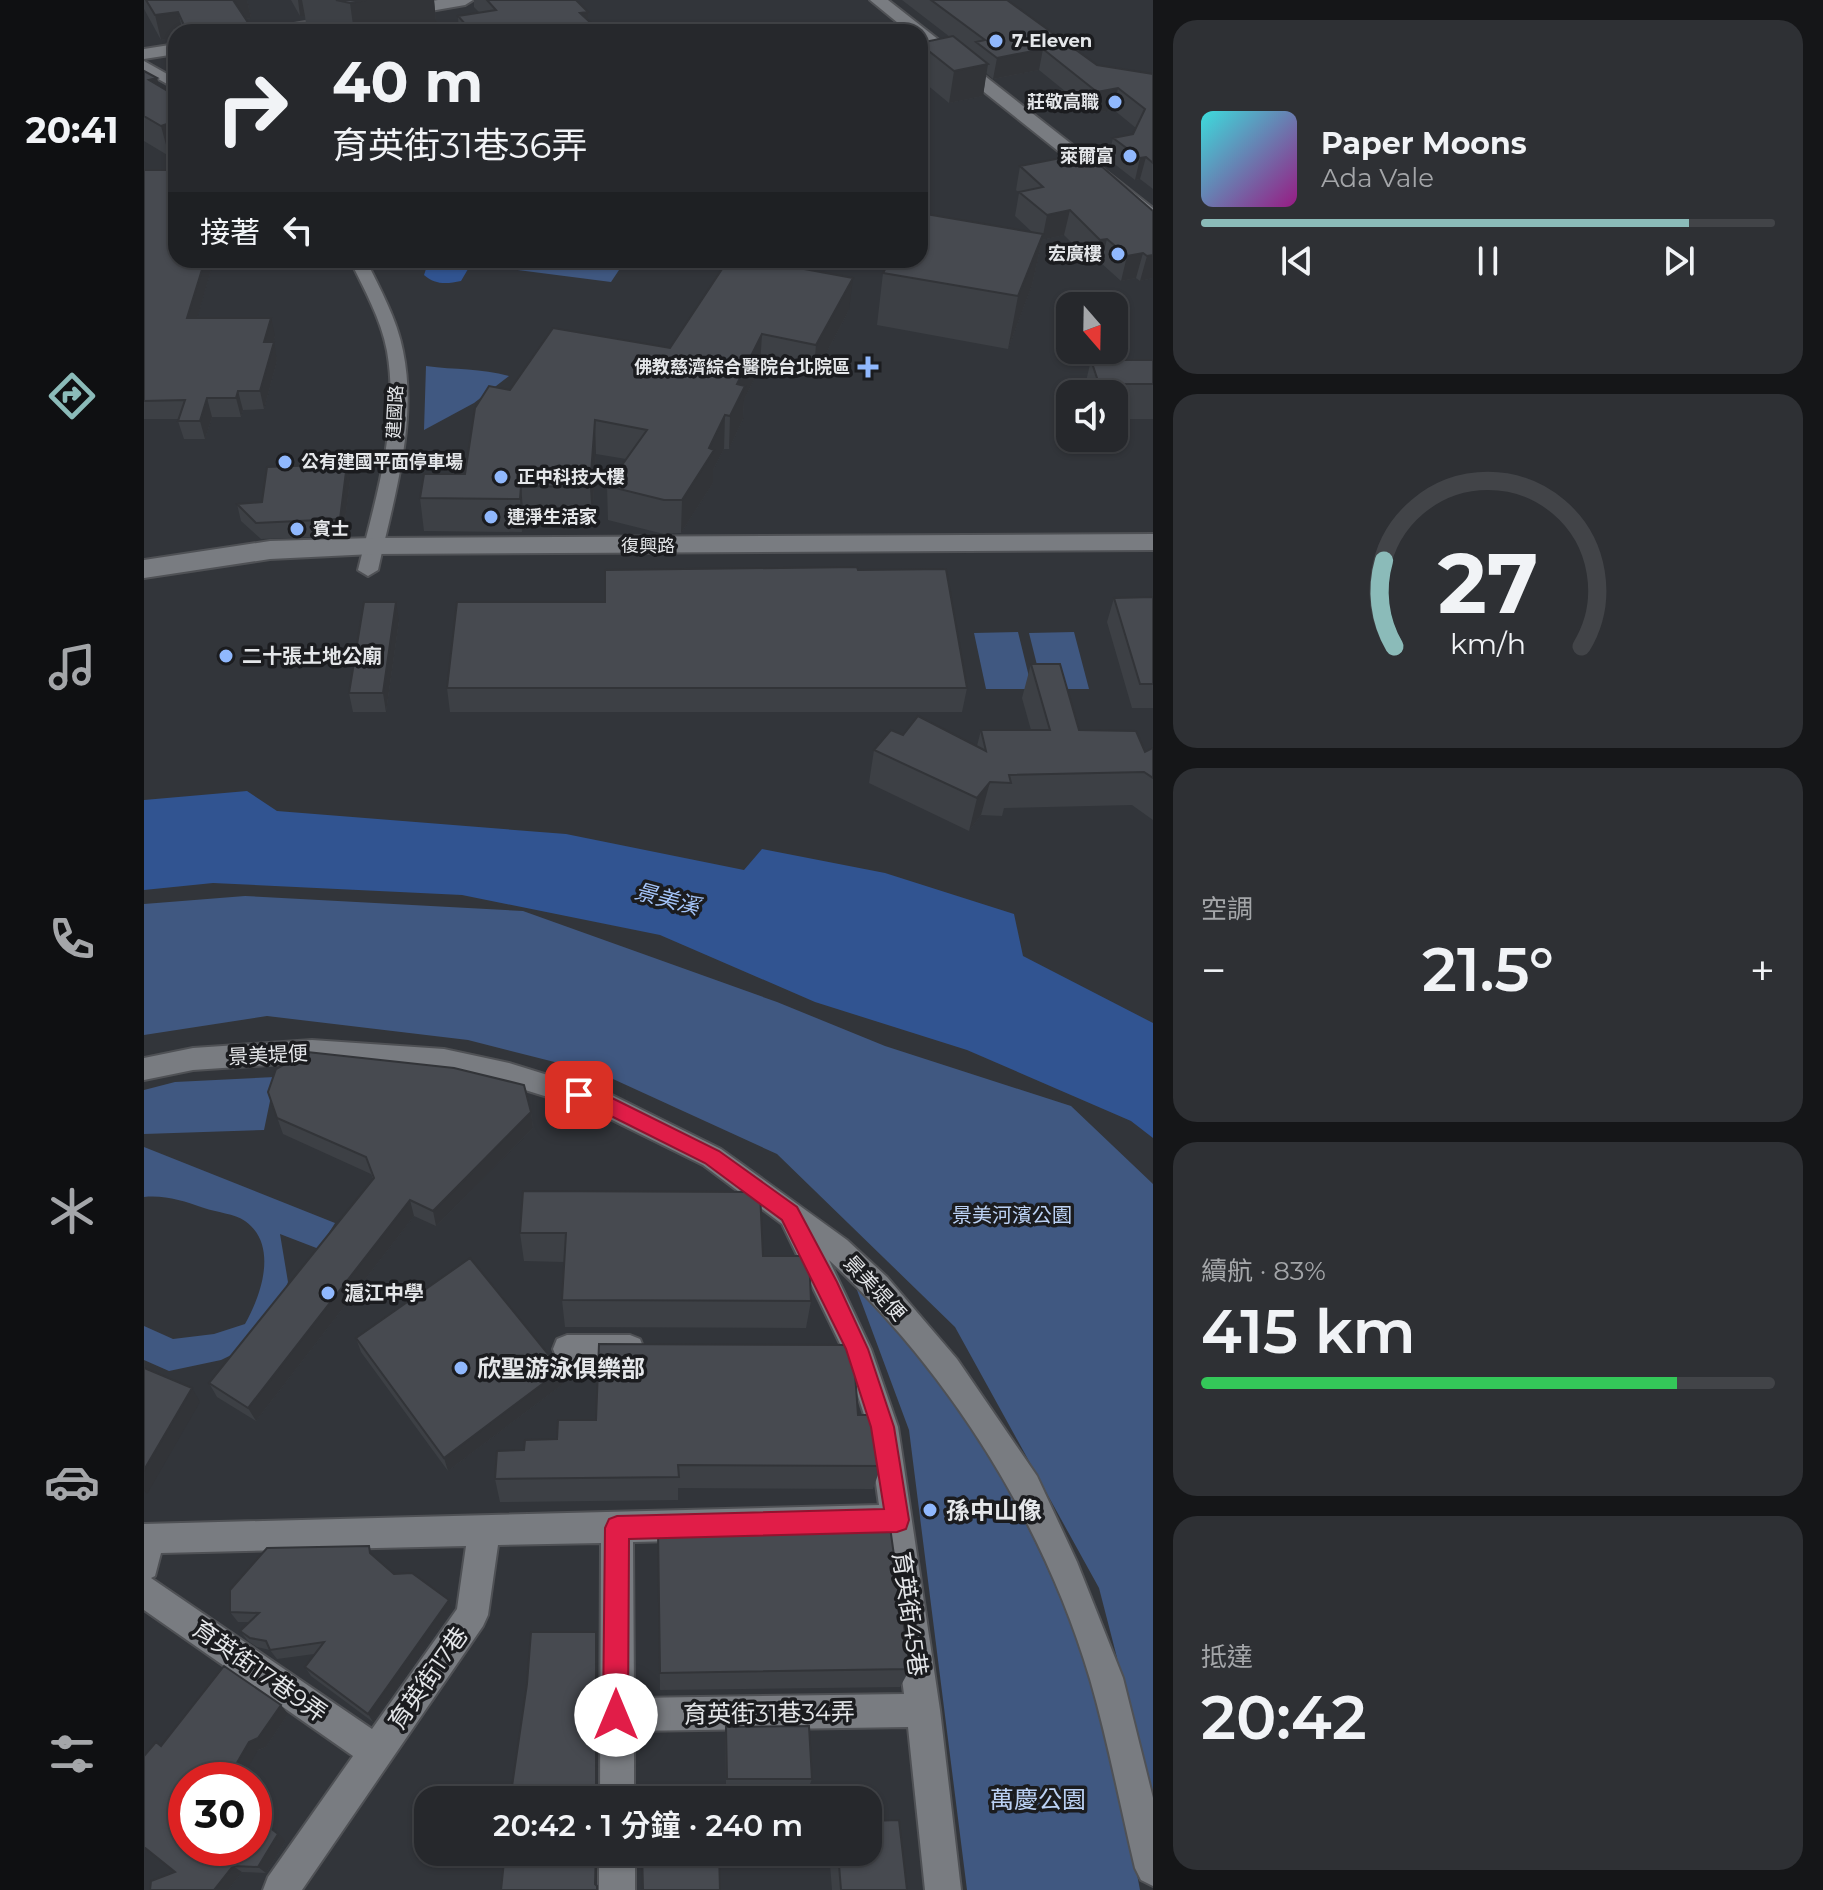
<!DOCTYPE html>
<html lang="zh-TW">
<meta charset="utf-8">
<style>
:root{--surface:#26282c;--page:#2e3034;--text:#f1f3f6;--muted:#a4a6a9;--line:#424448;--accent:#8bbbb9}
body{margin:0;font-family:Montserrat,"Noto Sans TC",sans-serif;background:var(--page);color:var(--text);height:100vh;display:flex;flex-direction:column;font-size:30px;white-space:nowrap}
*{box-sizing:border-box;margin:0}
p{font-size:26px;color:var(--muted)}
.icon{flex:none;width:44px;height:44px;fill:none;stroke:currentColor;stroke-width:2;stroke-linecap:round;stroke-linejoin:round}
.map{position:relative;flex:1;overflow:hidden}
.panel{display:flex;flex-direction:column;gap:20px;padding:20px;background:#151618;width:670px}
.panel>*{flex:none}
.hud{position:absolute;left:24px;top:24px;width:760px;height:244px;border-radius:24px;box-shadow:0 2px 6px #0004,0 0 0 2px var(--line);background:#26282c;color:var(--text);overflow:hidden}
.needle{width:52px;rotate:160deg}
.buttons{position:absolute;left:912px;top:292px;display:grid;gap:16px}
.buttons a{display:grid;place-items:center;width:72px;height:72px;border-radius:16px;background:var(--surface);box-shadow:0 2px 6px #0004,0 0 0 2px var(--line);font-size:40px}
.speed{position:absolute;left:24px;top:1762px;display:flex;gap:16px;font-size:40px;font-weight:700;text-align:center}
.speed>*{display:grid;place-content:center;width:104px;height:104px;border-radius:50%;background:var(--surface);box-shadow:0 2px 6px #0004,0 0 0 2px var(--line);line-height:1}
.speed .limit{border:12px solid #d22;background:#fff;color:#111}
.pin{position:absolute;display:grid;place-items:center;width:68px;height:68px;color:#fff;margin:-34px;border-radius:16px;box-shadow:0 4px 12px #0006}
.me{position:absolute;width:88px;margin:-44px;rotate:0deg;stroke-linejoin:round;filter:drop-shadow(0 0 6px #0008)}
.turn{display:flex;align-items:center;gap:28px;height:168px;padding:0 32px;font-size:36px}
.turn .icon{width:104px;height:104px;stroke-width:2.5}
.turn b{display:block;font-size:56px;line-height:68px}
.then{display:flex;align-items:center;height:76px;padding:0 32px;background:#0003;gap:16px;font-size:30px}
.big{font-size:60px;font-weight:600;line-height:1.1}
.panel .card{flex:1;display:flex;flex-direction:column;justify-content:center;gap:12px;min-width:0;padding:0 28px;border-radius:24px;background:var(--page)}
.panel .dial{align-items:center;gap:0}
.dial svg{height:208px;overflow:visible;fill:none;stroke:var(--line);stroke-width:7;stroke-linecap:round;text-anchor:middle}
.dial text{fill:var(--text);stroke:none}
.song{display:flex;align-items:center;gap:24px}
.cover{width:96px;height:96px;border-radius:12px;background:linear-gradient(135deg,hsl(180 70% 55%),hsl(310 70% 35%))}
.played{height:8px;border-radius:4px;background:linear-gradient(90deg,var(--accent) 85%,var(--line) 85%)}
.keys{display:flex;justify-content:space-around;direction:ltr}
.heat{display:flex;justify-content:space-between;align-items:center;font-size:44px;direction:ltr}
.charge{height:12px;border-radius:6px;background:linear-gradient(90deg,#34c759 83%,var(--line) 0)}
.trip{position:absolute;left:270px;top:1786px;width:468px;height:80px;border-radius:24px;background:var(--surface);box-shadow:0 2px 6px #0004,0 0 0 2px var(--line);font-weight:600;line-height:80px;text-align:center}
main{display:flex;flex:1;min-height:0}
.tab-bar{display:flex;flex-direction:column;width:144px;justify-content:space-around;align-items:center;background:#0f1012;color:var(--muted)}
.tab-bar .icon{width:56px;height:56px}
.tab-bar .selected{color:var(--accent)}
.tab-bar b{font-size:36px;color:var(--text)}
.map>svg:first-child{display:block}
</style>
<main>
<nav class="tab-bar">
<b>20:41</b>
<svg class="icon selected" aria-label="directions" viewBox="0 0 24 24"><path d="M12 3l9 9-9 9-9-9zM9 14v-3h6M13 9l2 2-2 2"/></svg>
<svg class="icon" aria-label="music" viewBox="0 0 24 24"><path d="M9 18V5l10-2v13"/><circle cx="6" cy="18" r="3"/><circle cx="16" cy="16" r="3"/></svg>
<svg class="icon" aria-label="phone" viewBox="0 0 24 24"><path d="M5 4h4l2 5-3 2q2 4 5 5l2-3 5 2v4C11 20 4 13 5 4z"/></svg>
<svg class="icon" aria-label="climate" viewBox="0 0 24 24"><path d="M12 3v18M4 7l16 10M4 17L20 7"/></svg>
<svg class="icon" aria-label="car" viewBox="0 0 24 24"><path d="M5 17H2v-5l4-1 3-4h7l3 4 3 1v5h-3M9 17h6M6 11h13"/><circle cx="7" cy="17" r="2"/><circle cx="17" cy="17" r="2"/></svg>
<svg class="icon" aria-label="filters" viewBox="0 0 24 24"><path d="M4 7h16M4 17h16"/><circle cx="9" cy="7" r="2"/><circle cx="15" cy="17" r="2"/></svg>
</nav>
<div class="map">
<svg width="1009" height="1890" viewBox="0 0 1009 1890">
<rect width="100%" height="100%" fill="#32353a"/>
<path fill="#405881" d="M325 260H478L486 266 477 267 467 282 327 264Z
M282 366C311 370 337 368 365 376L330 403 280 430Z
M874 632 888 689H842L830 633Z
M930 632 945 689H899L885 633Z
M101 896 379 911 633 1002 741 1046 927 1106 1009 1184V1797L955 1588 811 1327 633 1154 458 1074 324 1040 123 1016 0 1035V904Z
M131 1077 120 1130 0 1134V1090L31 1082Z
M0 1147 191 1223 175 1249 136 1234 144 1282 131 1315 104 1347 77 1360 25 1371 0 1360V1326L29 1339 70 1334 101 1324C117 1296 135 1245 101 1221 91 1214 72 1212 60 1208 39 1201 22 1195 0 1197Z
M710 1282C804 1380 865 1477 918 1602 936 1645 954 1689 965 1734 978 1785 986 1838 996 1890H823L765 1430Z"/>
<path fill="#315491" d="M285 260H325L327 264 317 281C303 284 291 285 280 275Z
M103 791 133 811 422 834 600 870 618 849 741 873 870 914 879 956 1009 1023V1138L987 1121 823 1050 671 1002 516 935 318 895 69 883 0 890V800Z"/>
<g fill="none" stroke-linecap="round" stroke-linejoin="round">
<defs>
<path id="minor" d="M0 61 32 79V89L0 71Z
M206 260H222C236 289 253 319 259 351 274 424 249 500 234 570L224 576 214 570C231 500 256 424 243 351 237 319 220 289 206 260Z
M168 1040 300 1049 365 1063 468 1095 577 1149 703 1240 743 1277 813 1359 893 1476 933 1562 979 1678 1009 1798V1886L997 1880 991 1868C976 1805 964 1741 946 1679 899 1521 805 1372 685 1260L727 1349 754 1427 796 1710 817 1890H781L764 1727 490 1731V1800H456L457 1543 354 1545 344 1615 339 1626 158 1890H119L124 1877 209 1756 0 1610V1524L735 1505 724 1427 699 1350 638 1224 559 1165 452 1112 365 1085 300 1071 168 1062 49 1070 0 1080V1058L49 1048ZM739 1536 760 1694 490 1698 489 1542ZM322 1546 313 1609 228 1729 7 1578 11 1576 17 1553Z
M423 1335H486L496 1339 500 1349 496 1359C475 1367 434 1367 413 1359L409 1349 413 1339Z
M455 1852H491V1890H455Z"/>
<path id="tertiary" d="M294 0H329L321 5 252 17 244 12 252 7Z
M726 0H744L1009 208V223L1002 221 776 41V32H765Z
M201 15 209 20 207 23 160 32H125L133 27Z
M32 44V54L0 59V49Z"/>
<path id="secondary" d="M1009 534V550L229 554 126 559 0 578V560L126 541 229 538Z"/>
</defs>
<use href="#minor" stroke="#4f5155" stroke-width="4"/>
<use href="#tertiary" stroke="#4f5155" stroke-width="4"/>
<use href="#secondary" stroke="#4f5155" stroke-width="4"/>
<use href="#minor" fill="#797c81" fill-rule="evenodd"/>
<use href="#tertiary" fill="#797c81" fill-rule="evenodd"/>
<use href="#secondary" fill="#797c81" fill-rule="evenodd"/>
</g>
<path fill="#3d4045" d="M0 0H103L107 18 102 19 107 27 114 32H32V37L17 40 0 9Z
M147 0H290L293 32H163L161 16H156Z
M330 0H435L432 1 444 12V21L448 32H315L314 16 335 12 330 7Z
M758 0H863L953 65 1009 74V189L996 179 991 180 964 159 969 138 989 134 992 128 970 110 948 113 895 70 849 79 842 73 839 96 805 103 776 79V43L806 37Z
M0 71 13 78 25 156 0 141Z
M876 166 1005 208 1009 278 996 281 992 278 977 281 957 263 950 265 920 235 898 240 888 285 864 349 733 325 739 273 888 232 871 216 875 193 872 190Z
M0 170 32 260H70L53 318 131 336 129 342 133 361 120 409 99 410 97 417H68L61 439H40L34 421 35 419H0Z
M705 310 669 378 616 367 600 400 599 419 585 449H580L569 470V483L537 533 520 534 464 520 463 486 482 459 452 454 448 520H380L378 532 280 531 276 498 321 474 366 390 526 348Z
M947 360H1009V419H970V394H939Z
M206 480 199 536 117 539 97 521 93 504 118 502Z
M714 570 823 688 818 712H306L303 688 461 602Z
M1009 597V708H988L963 622 970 598Z
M255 621 242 712H209L205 693Z
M887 664 935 730 1001 752 1009 748V820L988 805 860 808 858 816 837 815 825 831 725 783 730 750 759 735 833 746 837 730H887L878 698Z
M124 1092 387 1112 389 1128 292 1226 270 1216 112 1421 73 1397 65 1383 229 1179 227 1174 139 1134Z
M379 1191 619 1256 667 1301 662 1328 421 1327 418 1300 420 1262 380 1261 376 1233Z
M212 1338 417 1370 419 1384 304 1471 217 1352Z
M413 1439 737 1466 729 1489 534 1488V1500L356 1502 351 1479 380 1450Z
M514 1530 766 1669 756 1687 516 1690Z
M230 1557 250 1574 308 1610 229 1722 167 1676 161 1667 170 1654 133 1659 126 1650 113 1647 104 1641 96 1631 105 1622H94L86 1612Z
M144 1714 122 1747 42 1780 110 1815 142 1841 122 1873 98 1872 84 1890H6L31 1872 17 1746Z
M582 1727 668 1779 666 1784H582L581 1733Z
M685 1852H724L763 1890H688Z"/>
<path fill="#323438" d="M87 0H103L107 18 91 21Z
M154 0H158L161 16H156Z
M192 0H290L293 32H210L206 3Z
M34 12 39 32H32V37L17 40 11 15Z
M444 12V25L448 24V32H406L436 13Z
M899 49 895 70 849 79 853 58Z
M844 64 839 96 805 103 810 71Z
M13 78 20 108 5 80Z
M974 88 970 110 948 113 953 92Z
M32 121V154L25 156 17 126Z
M1002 157 996 179 991 180 996 158Z
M926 210 920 235 898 240 888 285 864 349 874 296 899 235 903 215Z
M963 239 957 263 950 265 956 240Z
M999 253 992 278 977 281 983 256Z
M1009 255V278L996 281 1003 256Z
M61 260H70L48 336 43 318Z
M709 278 705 310 669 378 672 345Z
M127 318 131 336 124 361 120 342Z
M618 334 616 367 600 400 599 419 585 449 586 416 593 384Z
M130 342 133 361 120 409 116 391Z
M94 391 99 410 97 417 92 398Z
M63 398 68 417 61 439 56 421Z
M581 415 580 449 569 470V483L537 533 538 500Z
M451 420 452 454 448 520 446 487Z
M203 464 206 480 199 536 196 519Z
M377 486 380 520 378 532 376 499Z
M252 602 255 621 242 712 239 693Z
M846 782 837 815 825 831 833 798Z
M387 1112 389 1128 292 1226 289 1211Z
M266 1200 270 1216 112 1421 104 1408Z
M417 1370 419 1384 304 1471 300 1458Z
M48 1388 56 1402 3 1494 0 1490V1470Z
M305 1600 308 1610 229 1722 224 1714Z
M452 1632 454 1644 453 1800 452 1791Z
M137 1705 144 1714 122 1747 114 1750 97 1780H83L105 1742Z
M134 1834 142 1841 122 1873 114 1867Z
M452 1852H454L452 1890 451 1884Z
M89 1866 98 1872 84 1890H70Z"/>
<path fill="#474a50" stroke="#323438" stroke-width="2" d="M2 0H89L107 27 114 32H43L34 12 11 15Z
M192 0H222L206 3Z
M343 0H432L444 12 436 13 448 24 406 32H328L314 16 352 10Z
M787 0H863L953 65 1009 74V163L1002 157 996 158 969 138 989 134 1001 109 974 88 953 92 899 49 853 58 832 42 841 40Z
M809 36 844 64 810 71 776 44V43Z
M0 71 13 78 5 80 32 96V121L17 126 0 116Z
M932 155 941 160 948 158 1009 211V255L1003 256 999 253 983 256 963 239 956 240 926 210 903 215 875 192 899 187 876 166Z
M0 170H32V260H61L43 318H127L120 342H130L116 391H94L92 398H63L56 421H34L41 400 0 401Z
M776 213 899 234 874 296 739 273 746 260H776Z
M584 260H612L709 278 672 345 618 334 593 384 601 386 586 416 581 415 565 448 570 450 538 500H520L463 486 503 430 451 420 446 487 377 486 376 499 276 498 280 474H321L331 408 345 386 366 390 409 328 526 348Z
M947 360H1009V384H955Z
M203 464 196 519 112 523 93 504 118 502 123 467Z
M713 567 714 570 802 569 823 688H303L313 602H461V570Z
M1009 597V684H996L970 598Z
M220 602H252L239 693H205Z
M887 664H916L935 730 992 731 1001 752 1009 748V778L1000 772 865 775 867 783 846 782 833 798 730 750 747 730 759 735 774 716 842 751 837 730H906Z
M163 1052 310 1068 380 1085 387 1112 289 1211 266 1200 104 1408 65 1383 230 1178 222 1157 133 1118 124 1092 132 1069Z
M379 1191 616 1192 619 1256H665L667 1301 418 1300 422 1233H376Z
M326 1258 417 1370 300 1458 212 1338Z
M455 1344 709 1345 714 1415H730L737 1466 534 1465 535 1477 351 1479 353 1451 380 1450 381 1440 413 1439 414 1420H452Z
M0 1368 48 1388 0 1470Z
M746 1527 766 1669 516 1673 514 1530Z
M225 1546 226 1553 250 1574 268 1573 305 1600 224 1714 161 1667 180 1642 126 1650 122 1641 106 1638 96 1631 115 1613 86 1612V1590L123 1548Z
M387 1632H452V1791L455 1795V1800H366L383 1684Z
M80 1666 137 1705 114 1738 105 1742 83 1780H42V1848H110V1815L134 1834 114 1867 89 1866 70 1890H6L7 1881 31 1872 0 1847V1756L12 1742 17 1746Z
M665 1726 668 1779H583L582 1727Z
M755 1820 763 1890H697L694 1852H724V1821Z
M361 1852H452L451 1884 453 1886V1890H357Z
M498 1852H575L576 1890H499Z"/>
<path fill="#e11d48" stroke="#92132f" stroke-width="2" d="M435 1087 466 1097 575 1151 653 1207 693 1282 724 1349 750 1427 765 1520 762 1529 753 1532 485 1539 484 1715 481 1724 472 1728 463 1724 459 1715 461 1528 465 1519 473 1516 740 1509 727 1427 702 1349 638 1220 561 1163 453 1109 428 1101 425 1095 428 1089Z"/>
<g fill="#90b8fd" stroke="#1b1c1f" stroke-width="3">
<circle cx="852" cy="41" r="8"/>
<circle cx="971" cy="102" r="8"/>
<circle cx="986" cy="156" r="8"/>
<circle cx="974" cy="254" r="8"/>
<path d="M720 355h8v8h8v8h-8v8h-8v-8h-8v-8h8z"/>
<circle cx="141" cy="462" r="8"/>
<circle cx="357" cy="477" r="8"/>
<circle cx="347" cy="517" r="8"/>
<circle cx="153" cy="529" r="8"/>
<circle cx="82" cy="656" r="8"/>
<circle cx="184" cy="1293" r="8"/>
<circle cx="317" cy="1368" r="8"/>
<circle cx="786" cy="1510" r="8"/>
</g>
<g text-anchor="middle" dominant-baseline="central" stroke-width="7" stroke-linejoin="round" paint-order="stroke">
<g font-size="18" font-weight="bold" fill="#e4e6e9" stroke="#1b1c1f" text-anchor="start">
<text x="868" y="41">7-Eleven</text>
<text x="955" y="102" text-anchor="end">莊敬高職</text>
<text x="970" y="156" text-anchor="end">萊爾富</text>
<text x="958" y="254" text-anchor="end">宏廣樓</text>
<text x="706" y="367" text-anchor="end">佛教慈濟綜合醫院台北院區</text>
<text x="157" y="462">公有建國平面停車場</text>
<text x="373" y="477">正中科技大樓</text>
<text x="363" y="517">連淨生活家</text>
<text x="169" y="529">賓士</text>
</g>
<g font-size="18" fill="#e4e6e9" stroke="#1b1c1f">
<text transform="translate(251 412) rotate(-87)">建國路</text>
<text x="504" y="546">復興路</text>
</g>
<g font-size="20" font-weight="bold" fill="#e4e6e9" stroke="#1b1c1f" text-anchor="start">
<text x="98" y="656">二十張土地公廟</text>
<text x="200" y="1293">滬江中學</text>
</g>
<g font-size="20" fill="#e4e6e9" stroke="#1b1c1f">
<text transform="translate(124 1055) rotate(-3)">景美堤便</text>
<text transform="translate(731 1288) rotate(47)">景美堤便</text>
</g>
<g font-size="20" fill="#bcd2f5" stroke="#1b1c1f">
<text x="868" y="1215">景美河濱公園</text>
</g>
<g font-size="22" font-style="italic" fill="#a5c5fa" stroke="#1b1c1f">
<text transform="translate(523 899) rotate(15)">景美溪</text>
</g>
<g font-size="24" font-weight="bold" fill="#e4e6e9" stroke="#1b1c1f" text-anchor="start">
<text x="333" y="1368">欣聖游泳俱樂部</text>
<text x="802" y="1510">孫中山像</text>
</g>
<g font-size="24" fill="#e4e6e9" stroke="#1b1c1f">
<text transform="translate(766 1614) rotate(82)">育英街45巷</text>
<text transform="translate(116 1671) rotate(35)">育英街17巷9弄</text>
<text transform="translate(284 1678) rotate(-55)">育英街17巷</text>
<text transform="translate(625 1713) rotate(-1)">育英街31巷34弄</text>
</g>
<g font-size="24" fill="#bcd2f5" stroke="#1b1c1f">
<text x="894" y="1799">萬慶公園</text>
</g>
</g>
</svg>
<div class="buttons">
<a><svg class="needle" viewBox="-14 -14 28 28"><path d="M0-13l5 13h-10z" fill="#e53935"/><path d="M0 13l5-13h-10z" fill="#a4a6a9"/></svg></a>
<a><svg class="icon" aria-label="sound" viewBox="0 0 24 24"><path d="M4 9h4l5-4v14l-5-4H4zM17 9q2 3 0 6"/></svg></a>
</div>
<div class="speed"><div class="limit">30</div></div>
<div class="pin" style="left:435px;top:1095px;background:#d93025"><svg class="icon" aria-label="arrive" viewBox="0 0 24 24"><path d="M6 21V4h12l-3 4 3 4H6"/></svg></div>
<svg class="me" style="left:472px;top:1715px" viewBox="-20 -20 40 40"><circle r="19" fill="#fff"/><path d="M0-13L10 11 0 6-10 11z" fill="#e11d48"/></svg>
<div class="trip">20:42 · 1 分鐘 · 240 m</div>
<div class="hud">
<div class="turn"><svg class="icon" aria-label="right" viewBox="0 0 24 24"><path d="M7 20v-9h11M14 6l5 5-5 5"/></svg><div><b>40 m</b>育英街31巷36弄</div></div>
<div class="then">接著<svg class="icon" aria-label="left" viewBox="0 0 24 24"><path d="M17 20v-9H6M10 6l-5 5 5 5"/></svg></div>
</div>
</div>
<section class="panel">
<div class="card">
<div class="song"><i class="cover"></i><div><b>Paper Moons</b><p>Ada Vale</p></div></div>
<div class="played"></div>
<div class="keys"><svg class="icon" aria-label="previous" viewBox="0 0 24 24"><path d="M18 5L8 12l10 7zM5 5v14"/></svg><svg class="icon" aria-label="pause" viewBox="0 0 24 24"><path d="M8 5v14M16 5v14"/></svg><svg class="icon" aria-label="next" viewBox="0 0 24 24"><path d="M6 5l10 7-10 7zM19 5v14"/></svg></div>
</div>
<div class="card dial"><svg viewBox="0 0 100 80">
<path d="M14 69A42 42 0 1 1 86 69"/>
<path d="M14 69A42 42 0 0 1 10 36" stroke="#8bbbb9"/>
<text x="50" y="56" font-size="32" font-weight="700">27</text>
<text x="50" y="72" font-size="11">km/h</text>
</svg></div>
<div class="card"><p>空調</p>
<div class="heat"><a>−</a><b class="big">21.5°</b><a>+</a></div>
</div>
<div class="card"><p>續航 · 83%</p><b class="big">415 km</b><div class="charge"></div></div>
<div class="card"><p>抵達</p><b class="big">20:42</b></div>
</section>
</main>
